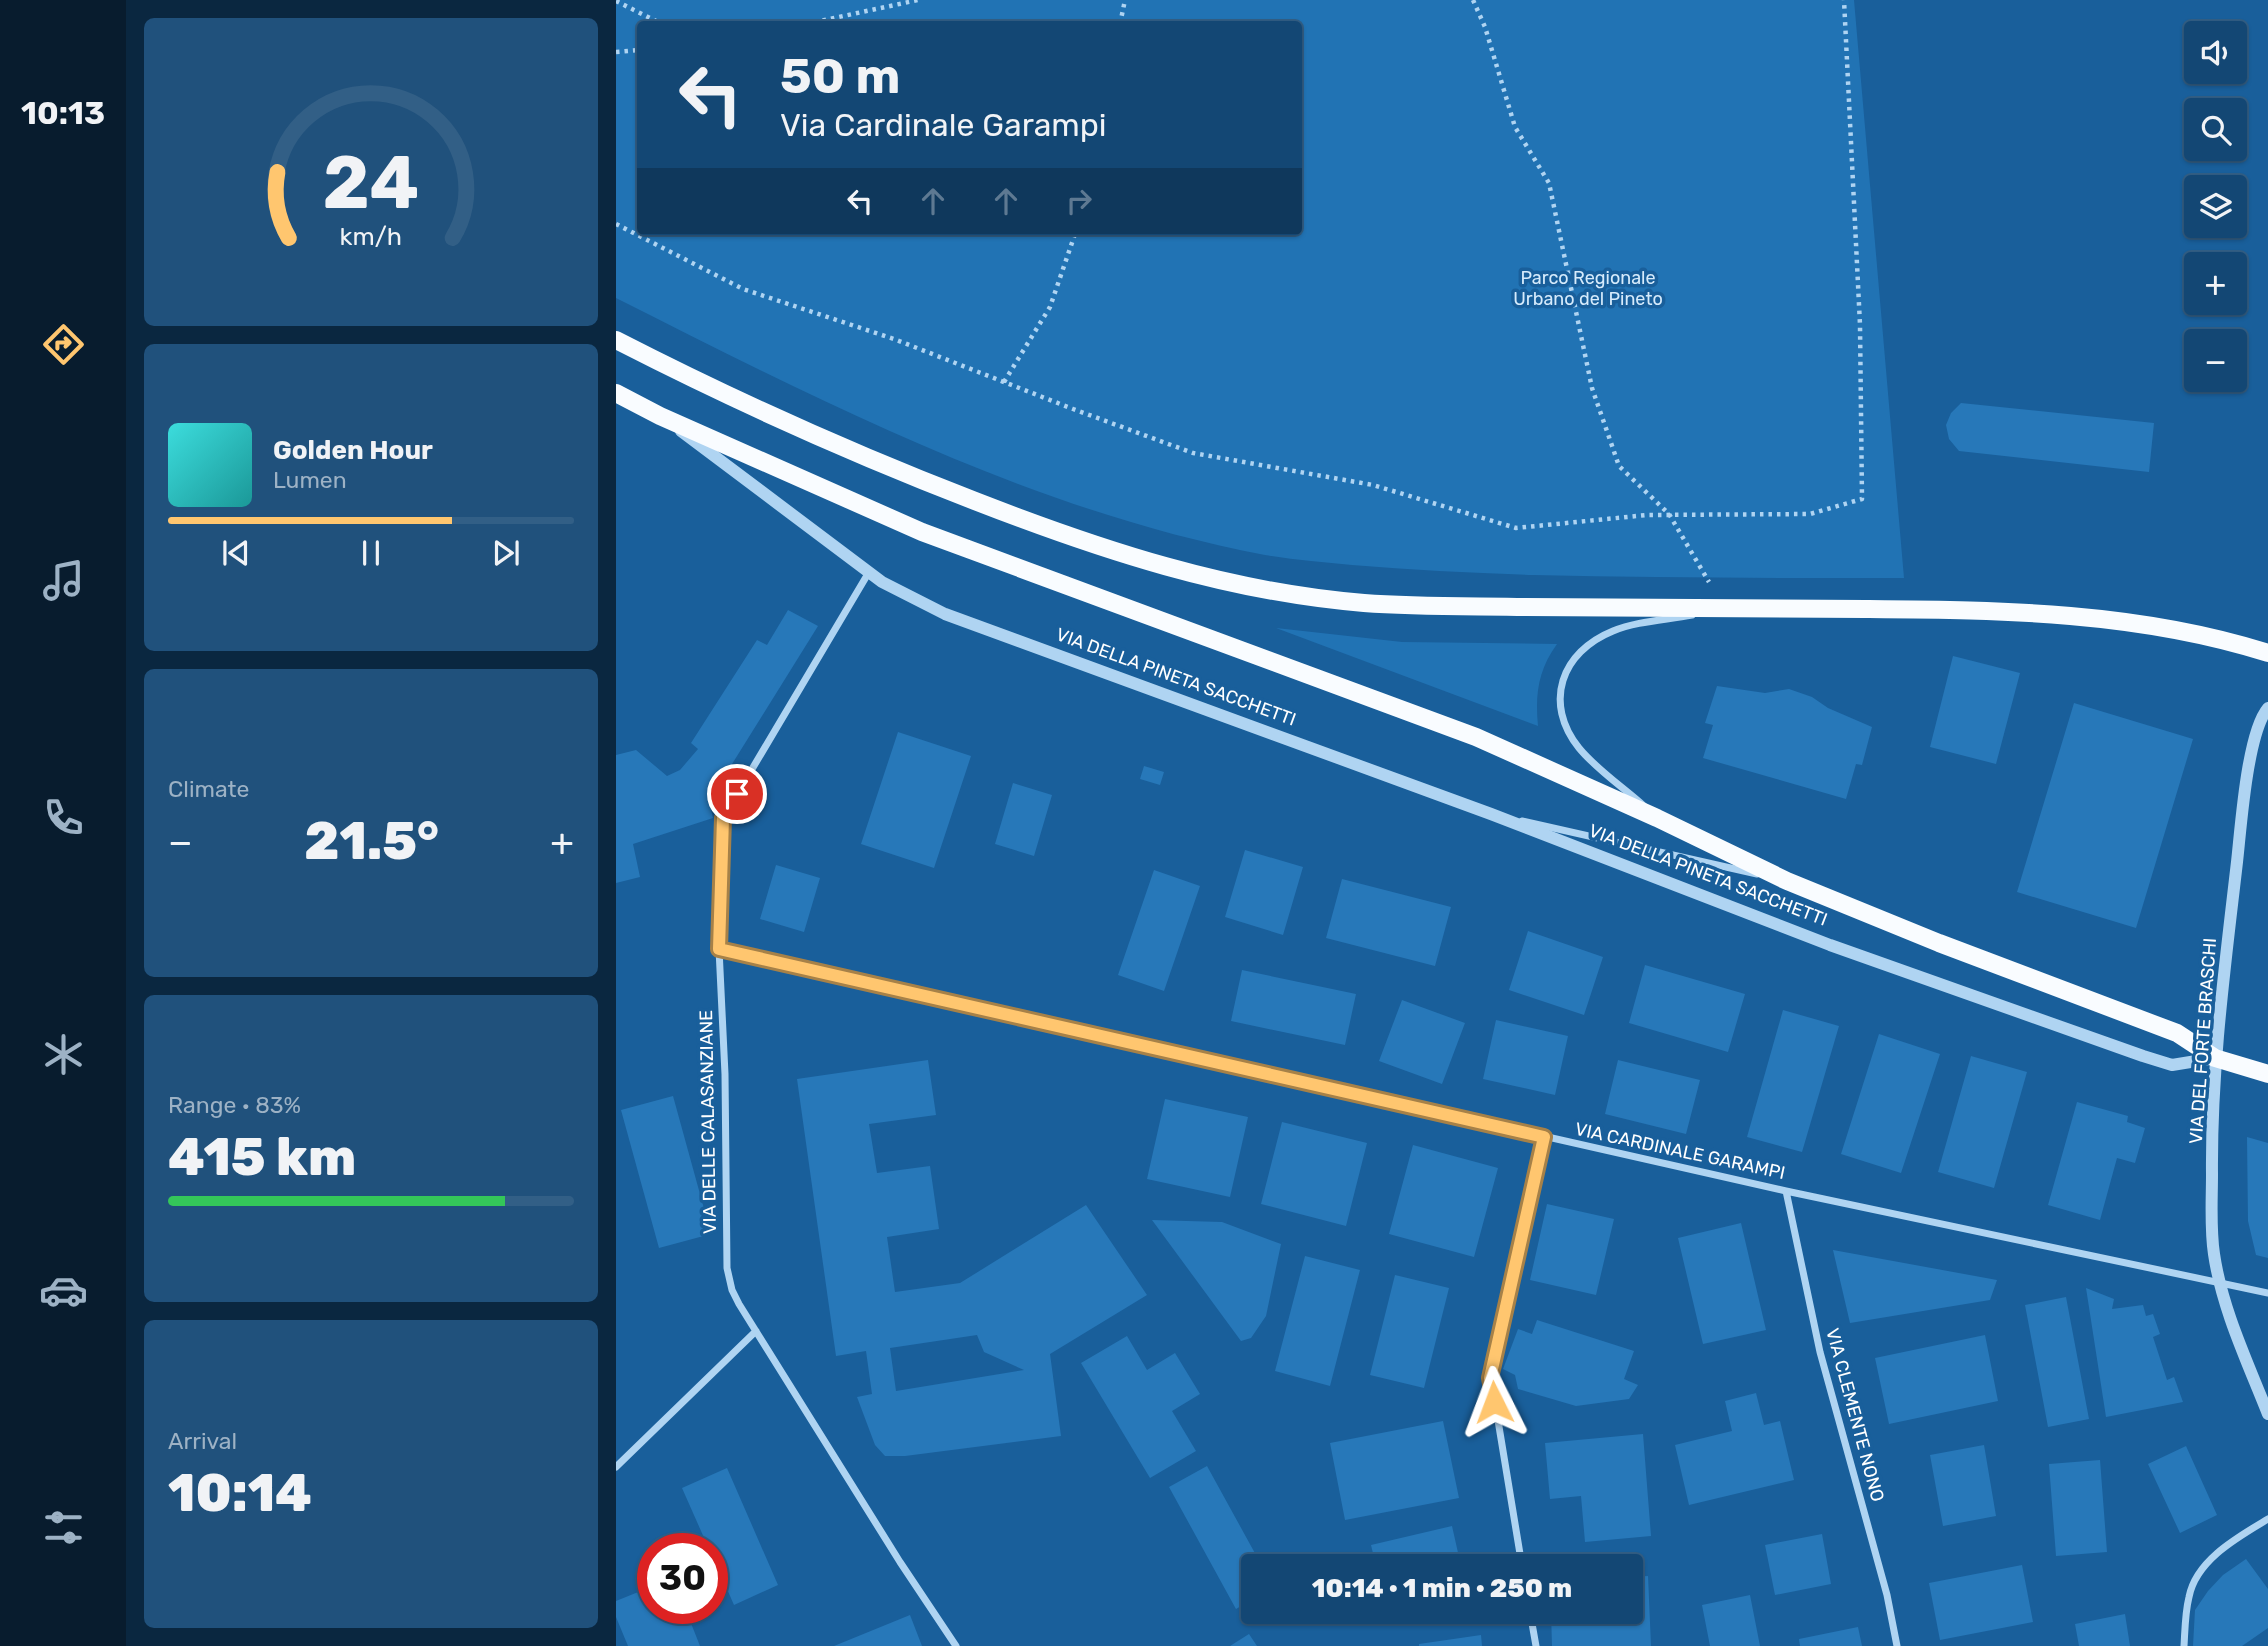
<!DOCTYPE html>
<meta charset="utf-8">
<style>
:root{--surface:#134774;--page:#20517c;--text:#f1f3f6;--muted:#9db2c5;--line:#325f86;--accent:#ffc66f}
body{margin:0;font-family:Rubik,sans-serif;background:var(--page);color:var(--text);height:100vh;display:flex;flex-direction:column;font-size:26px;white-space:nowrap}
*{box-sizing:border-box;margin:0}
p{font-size:23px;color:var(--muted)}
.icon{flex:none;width:38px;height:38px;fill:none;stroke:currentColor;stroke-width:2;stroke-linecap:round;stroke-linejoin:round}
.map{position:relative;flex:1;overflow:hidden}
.sheet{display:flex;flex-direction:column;gap:18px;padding:18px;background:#0a2740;width:490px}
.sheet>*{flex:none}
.top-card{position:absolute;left:21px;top:21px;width:665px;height:214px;border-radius:7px;box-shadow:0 2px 5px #0004,0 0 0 2px var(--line);background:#134774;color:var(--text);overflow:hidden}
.tools{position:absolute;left:1568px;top:21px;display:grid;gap:14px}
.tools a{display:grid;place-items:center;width:63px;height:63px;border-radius:7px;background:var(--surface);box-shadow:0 2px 5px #0004,0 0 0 2px var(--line);font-size:35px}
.speed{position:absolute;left:21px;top:1533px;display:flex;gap:14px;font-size:35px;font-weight:700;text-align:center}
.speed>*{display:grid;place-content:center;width:91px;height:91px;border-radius:50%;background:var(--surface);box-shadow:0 2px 5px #0004,0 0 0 2px var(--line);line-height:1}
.speed .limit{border:10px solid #d22;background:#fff;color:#111}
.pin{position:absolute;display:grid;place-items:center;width:60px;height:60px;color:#fff;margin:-30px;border:4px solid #fff;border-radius:50%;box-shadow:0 2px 7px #0007}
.me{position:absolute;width:77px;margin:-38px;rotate:357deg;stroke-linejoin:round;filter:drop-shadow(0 0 5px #0008)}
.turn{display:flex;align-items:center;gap:24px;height:147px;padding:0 28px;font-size:32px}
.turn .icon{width:91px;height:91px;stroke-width:2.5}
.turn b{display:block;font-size:49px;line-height:60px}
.lanes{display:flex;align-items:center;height:66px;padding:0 28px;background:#0003;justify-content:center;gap:35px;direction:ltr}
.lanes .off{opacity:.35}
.big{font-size:52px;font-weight:800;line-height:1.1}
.sheet .card{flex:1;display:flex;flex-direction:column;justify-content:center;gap:10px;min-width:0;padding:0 24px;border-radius:10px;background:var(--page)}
.sheet .dial{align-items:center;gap:0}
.dial svg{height:182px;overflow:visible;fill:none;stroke:var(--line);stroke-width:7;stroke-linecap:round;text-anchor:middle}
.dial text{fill:var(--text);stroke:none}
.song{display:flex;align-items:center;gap:21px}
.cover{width:84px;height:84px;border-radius:10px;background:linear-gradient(135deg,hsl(180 70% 55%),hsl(180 70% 35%))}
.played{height:7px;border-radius:4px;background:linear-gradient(90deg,var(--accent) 70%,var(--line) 70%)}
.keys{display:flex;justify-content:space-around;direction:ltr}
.heat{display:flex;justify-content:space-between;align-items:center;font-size:38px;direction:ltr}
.charge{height:10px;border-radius:5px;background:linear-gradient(90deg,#34c759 83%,var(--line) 0)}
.trip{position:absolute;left:625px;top:1554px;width:402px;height:70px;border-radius:7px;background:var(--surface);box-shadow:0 2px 5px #0004,0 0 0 2px var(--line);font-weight:800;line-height:70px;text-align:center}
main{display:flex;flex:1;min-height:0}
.menu{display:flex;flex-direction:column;width:126px;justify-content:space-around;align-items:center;background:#081c2e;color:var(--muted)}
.menu .icon{width:49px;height:49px}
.menu .on{color:var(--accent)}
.menu b{font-size:32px;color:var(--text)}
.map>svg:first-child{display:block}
</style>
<main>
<nav class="menu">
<b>10:13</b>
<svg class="icon on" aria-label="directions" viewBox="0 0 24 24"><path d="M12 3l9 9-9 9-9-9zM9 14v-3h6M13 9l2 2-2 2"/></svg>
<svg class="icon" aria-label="music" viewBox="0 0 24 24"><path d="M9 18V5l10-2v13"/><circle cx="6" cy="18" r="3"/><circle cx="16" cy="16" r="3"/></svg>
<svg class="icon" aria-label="phone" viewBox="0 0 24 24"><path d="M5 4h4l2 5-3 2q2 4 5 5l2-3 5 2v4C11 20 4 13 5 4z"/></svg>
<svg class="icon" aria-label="climate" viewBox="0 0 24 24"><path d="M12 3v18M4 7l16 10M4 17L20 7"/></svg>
<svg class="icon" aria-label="car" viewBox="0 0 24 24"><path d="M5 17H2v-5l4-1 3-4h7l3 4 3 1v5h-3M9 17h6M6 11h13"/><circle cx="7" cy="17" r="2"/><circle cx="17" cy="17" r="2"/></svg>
<svg class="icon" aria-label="filters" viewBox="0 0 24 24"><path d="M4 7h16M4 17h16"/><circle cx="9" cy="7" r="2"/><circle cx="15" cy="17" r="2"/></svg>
</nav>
<section class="sheet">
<div class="card dial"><svg viewBox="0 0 100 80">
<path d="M14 69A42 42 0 1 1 86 69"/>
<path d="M14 69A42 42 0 0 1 9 40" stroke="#ffc66f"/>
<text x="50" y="56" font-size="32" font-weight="700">24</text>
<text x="50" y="72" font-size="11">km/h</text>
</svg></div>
<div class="card">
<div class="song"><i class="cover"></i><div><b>Golden Hour</b><p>Lumen</p></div></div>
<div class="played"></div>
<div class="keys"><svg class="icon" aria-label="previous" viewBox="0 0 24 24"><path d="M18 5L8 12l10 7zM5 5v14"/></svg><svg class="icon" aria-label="pause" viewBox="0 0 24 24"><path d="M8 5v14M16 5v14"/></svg><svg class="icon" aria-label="next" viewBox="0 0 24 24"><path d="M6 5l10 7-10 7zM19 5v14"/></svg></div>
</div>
<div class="card"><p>Climate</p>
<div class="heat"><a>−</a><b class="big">21.5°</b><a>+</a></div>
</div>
<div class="card"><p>Range · 83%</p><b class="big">415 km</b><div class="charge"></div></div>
<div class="card"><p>Arrival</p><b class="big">10:14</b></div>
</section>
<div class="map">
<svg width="1652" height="1646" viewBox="0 0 1652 1646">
<rect width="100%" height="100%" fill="#195f9b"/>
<path fill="#2173b4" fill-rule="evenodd" d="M0 0H1238L1288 578C1164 578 1041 578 917 575 857 573 796 570 736 565 707 562 678 560 649 555 418 511 208 403 0 298ZM24 24H682V231H24Z
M660 628 786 642 941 644C922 670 919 695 922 726Z"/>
<path fill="#2778b9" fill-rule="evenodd" d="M1345 403 1538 423 1533 472 1343 451 1333 439 1330 425 1335 413Z
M172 610 202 626 93 801 97 818 17 844 24 877 0 883V755L20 750 51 776 64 770 82 749 75 743 141 640 151 645Z
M1337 656 1404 673 1380 764 1314 747Z
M1101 686 1149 693 1173 689 1196 697 1212 708 1256 727 1246 765 1240 764 1230 799 1087 758 1097 725 1089 723Z
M1458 703 1577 739 1520 928 1401 892Z
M282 732 355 756 318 868 245 844Z
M528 766 548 772 544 785 524 779Z
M397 783 436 795 418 856 379 844Z
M629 850 687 867 667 935 609 917Z
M160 865 204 878 188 932 144 919Z
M538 870 584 886 548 991 502 975Z
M726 879 835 907 819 966 710 938Z
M912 931 987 957 968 1015 893 990Z
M1029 965 1129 994 1112 1052 1013 1023Z
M626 970 740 994 729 1045 615 1021Z
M786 1000 849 1023 826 1084 763 1061Z
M1167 1010 1223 1026 1186 1152 1131 1137Z
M880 1020 952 1036 939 1095 867 1079Z
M1263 1034 1324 1054 1285 1173 1225 1154Z
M1355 1056 1411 1072 1378 1188 1322 1172Z
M312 1060 320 1115 253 1124 261 1173 314 1166 323 1229 271 1237 279 1292 344 1283 470 1205 531 1295 434 1354 445 1436 289 1456H269L259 1445 241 1397 256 1394 250 1351 220 1356 181 1079ZM361 1335 368 1352 408 1370 280 1391 274 1348Z
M1002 1060 1084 1080 1070 1134 989 1114Z
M57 1096 95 1234 43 1248 5 1110Z
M549 1099 632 1117 614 1197 531 1179Z
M1461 1102 1512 1116 1511 1122 1529 1128 1519 1163 1501 1158 1484 1220 1432 1205Z
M666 1122 751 1143 730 1226 645 1204Z
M1631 1137 1652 1143V1258L1640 1255 1632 1221Z
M797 1145 882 1168 858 1257 773 1234Z
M931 1204 998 1219 980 1295 914 1280Z
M536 1220 606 1222 665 1244 650 1316 635 1338 625 1341Z
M1125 1223 1150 1330 1087 1344 1062 1238Z
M1217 1250 1381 1280 1374 1300 1234 1323Z
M689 1256 744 1270 714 1386 659 1371Z
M779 1275 833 1288 808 1388 754 1375Z
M1470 1288 1498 1299 1496 1309 1527 1305 1530 1316 1537 1314 1544 1334 1537 1337 1551 1380 1558 1377 1567 1402 1490 1417Z
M1450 1297 1473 1419 1432 1427 1409 1305Z
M921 1320 1018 1351 1008 1379 1022 1385 1013 1399 960 1406 902 1389 899 1375 887 1369 902 1329 916 1334Z
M1369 1335 1382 1401 1273 1424 1259 1358Z
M511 1336 531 1370 559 1353 584 1394 556 1411 580 1451 534 1478 465 1363Z
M1140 1393 1148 1425 1164 1421 1178 1480 1073 1505 1059 1445 1116 1431 1109 1401Z
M827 1421 843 1498 729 1520 714 1443Z
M1027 1434 1035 1536 969 1542 965 1496 934 1499 929 1443Z
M1368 1445 1380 1516 1327 1526 1314 1455Z
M1570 1446 1601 1515 1564 1533 1532 1464Z
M1484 1460 1491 1552 1440 1556 1433 1464Z
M591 1466 646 1566H637V1599L620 1609 553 1487Z
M111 1468 162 1585 118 1605 96 1555V1549H93L66 1488Z
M836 1526 845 1566H760L755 1545Z
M1206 1534 1215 1584 1159 1595 1149 1545Z
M1630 1559 1652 1589V1628L1626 1646H1577L1579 1610 1592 1591 1607 1575Z
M1406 1565 1417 1622 1324 1640 1313 1583Z
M1032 1576 1035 1646H936L935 1612H1015V1577Z
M37 1586V1608H69L84 1646H12L0 1617V1601Z
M1134 1595 1144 1646H1094L1086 1605Z
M1509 1614 1514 1646H1463L1459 1624Z
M294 1615 306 1646H218Z
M1242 1627 1246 1646H1184L1183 1639Z
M633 1634 641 1646H614Z
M865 1635 866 1646H803V1644Z"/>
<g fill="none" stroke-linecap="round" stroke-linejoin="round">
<path stroke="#afd4f2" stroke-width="4.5" stroke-dasharray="3.5 5" stroke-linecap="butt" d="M857 0 869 27 899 127 933 183 976 388 1003 466 1053 514 1093 582
M0 1 46 24
M190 24 302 0
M504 24 509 0
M0 52 24 50
M0 224 127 289 278 339 457 409 577 453 757 485 900 528 1031 515 1194 514 1246 499 1244 325 1228 0
M388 382 434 307 460 231"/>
<path stroke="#afd4f2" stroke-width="7" d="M253 572 107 818 103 949 109 1074 111 1268 116 1290 123 1304 284 1562 340 1646
M1028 806C1007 787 981 770 963 748 927 703 945 652 997 631 1021 621 1050 620 1076 615
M906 821 1141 874
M103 949 1170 1191 1652 1293
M1170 1191 1204 1352 1271 1595 1281 1646
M0 1467 140 1331
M906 1566 875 1378 928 1137
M914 1612 920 1646
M1568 1646C1569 1630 1569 1613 1573 1597 1580 1560 1622 1537 1652 1519"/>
<path stroke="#afd4f2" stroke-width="12" d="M65 431 266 582 329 614 875 814 1214 945 1527 1056 1556 1065 1599 1058
M1652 708C1631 733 1625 827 1621 862 1609 966 1595 1069 1596 1174 1596 1200 1594 1228 1598 1254 1606 1309 1632 1363 1652 1414"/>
<path stroke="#f9fcff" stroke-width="18" d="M0 340C117 400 237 454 359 501 485 550 612 592 748 603 802 607 856 606 910 607 1025 608 1139 608 1253 609 1387 610 1523 612 1652 653
M0 393 44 416 306 532 860 737 1041 818 1171 881 1323 943 1561 1033 1599 1058 1652 1074"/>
</g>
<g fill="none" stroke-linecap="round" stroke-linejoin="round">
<defs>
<path id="route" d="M121 794 107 818 103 949 928 1137 874 1378 878 1402"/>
</defs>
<use href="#route" stroke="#a68148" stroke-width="18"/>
<use href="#route" stroke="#ffc66f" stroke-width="12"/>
</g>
<g text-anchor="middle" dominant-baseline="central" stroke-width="7" stroke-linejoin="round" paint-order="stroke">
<g font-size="18" fill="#d6ebfc" stroke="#195f9b">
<text x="972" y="278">Parco Regionale<tspan x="972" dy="21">Urbano del Pineto</tspan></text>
</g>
<g font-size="18" fill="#fff" stroke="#195f9b">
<text transform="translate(560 677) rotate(20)">VIA DELLA PINETA SACCHETTI</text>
<text transform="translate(1092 875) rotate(21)">VIA DELLA PINETA SACCHETTI</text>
<text transform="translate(1587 1041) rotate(-86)">VIA DEL FORTE BRASCHI</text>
<text transform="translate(92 1122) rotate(-91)">VIA DELLE CALASANZIANE</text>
<text transform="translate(1064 1151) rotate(12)">VIA CARDINALE GARAMPI</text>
<text transform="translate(1239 1415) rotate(75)">VIA CLEMENTE NONO</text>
</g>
</g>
</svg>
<div class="tools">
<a><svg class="icon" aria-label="sound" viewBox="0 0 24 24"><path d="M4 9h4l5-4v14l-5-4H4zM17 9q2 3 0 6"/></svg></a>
<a><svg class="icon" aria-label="search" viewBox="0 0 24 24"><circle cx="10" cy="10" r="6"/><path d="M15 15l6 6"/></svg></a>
<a><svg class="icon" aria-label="layers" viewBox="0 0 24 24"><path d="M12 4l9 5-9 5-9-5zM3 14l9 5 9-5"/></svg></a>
<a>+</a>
<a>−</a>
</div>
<div class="speed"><div class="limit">30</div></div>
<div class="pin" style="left:121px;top:794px;background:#d93025"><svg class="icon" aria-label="arrive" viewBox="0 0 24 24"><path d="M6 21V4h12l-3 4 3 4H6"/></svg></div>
<svg class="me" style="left:878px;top:1402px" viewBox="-20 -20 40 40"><path d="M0-17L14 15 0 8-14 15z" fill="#ffc66f" stroke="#fff" stroke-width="4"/></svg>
<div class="trip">10:14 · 1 min · 250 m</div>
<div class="top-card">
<div class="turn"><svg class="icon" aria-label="left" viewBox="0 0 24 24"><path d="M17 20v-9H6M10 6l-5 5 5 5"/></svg><div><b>50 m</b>Via Cardinale Garampi</div></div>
<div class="lanes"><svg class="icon" aria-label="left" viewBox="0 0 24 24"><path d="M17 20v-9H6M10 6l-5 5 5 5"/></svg><svg class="icon off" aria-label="ahead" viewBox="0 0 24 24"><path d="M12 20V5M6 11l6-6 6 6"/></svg><svg class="icon off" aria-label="ahead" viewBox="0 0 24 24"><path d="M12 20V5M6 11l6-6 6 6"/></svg><svg class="icon off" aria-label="right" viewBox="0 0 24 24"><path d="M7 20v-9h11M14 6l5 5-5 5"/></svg></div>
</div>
</div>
</main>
